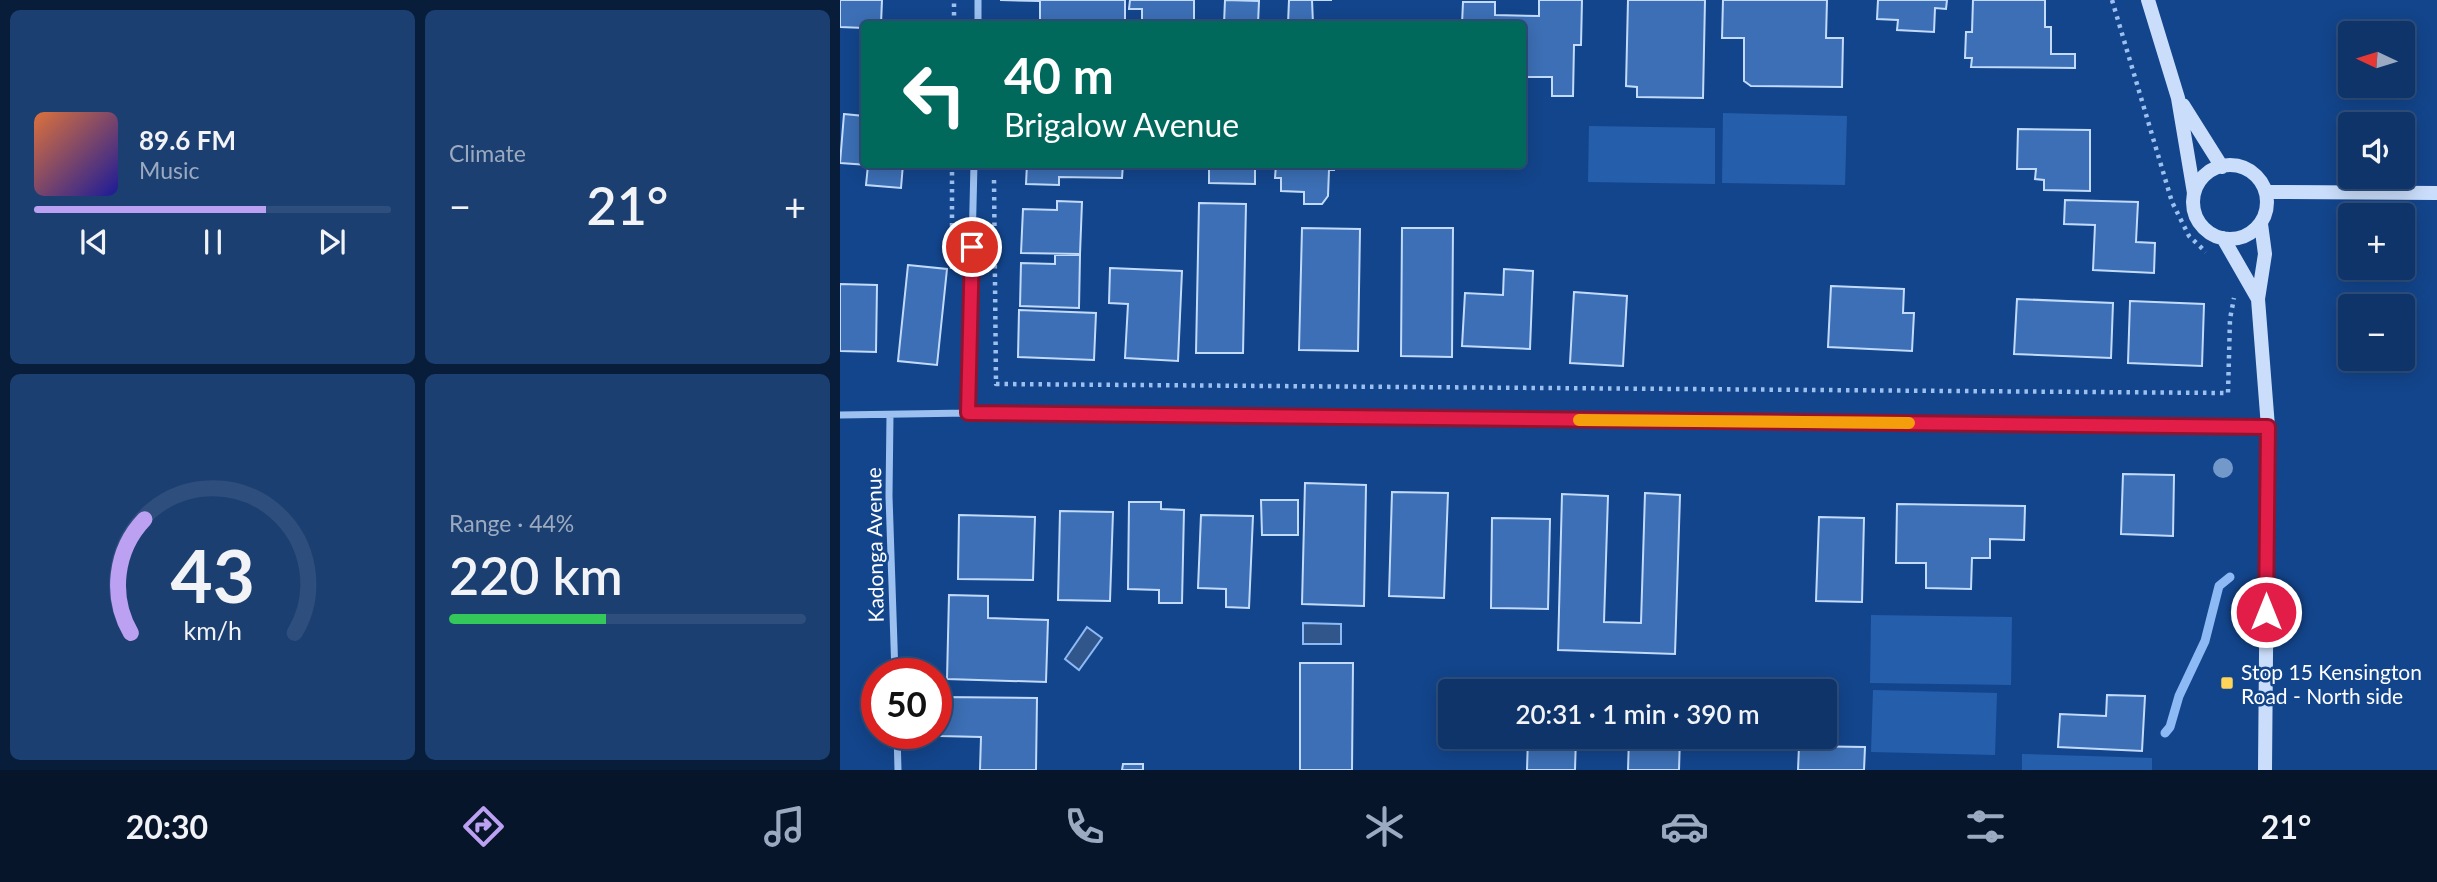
<!DOCTYPE html>
<meta charset="utf-8">
<style>
:root{--surface:#0e3469;--page:#1c3f71;--text:#f1f3f6;--muted:#9baac0;--line:#2e4f7d;--accent:#bca0f2}
body{margin:0;font-family:Lato,sans-serif;background:var(--page);color:var(--text);height:100vh;display:flex;flex-direction:column;font-size:26px;white-space:nowrap}
*{box-sizing:border-box;margin:0}
p{font-size:23px;color:var(--muted)}
.icon{flex:none;width:38px;height:38px;fill:none;stroke:currentColor;stroke-width:2;stroke-linecap:round;stroke-linejoin:round}
.map{position:relative;flex:1;overflow:hidden}
.details{display:flex;flex-direction:column;gap:10px;padding:10px;background:#081d3a;width:840px}
.details>*{flex:none}
.banner{position:absolute;left:21px;top:21px;width:665px;height:147px;border-radius:7px;box-shadow:0 4px 18px #0003,0 0 0 2px var(--line);background:#00695c;color:#fff;overflow:hidden}
.needle{width:46px;rotate:274deg}
.tools{position:absolute;left:1498px;top:21px;display:grid;gap:14px}
.tools a{display:grid;place-items:center;width:77px;height:77px;border-radius:7px;background:var(--surface);box-shadow:0 4px 18px #0003,0 0 0 2px var(--line);font-size:35px}
.speed{position:absolute;left:21px;top:658px;display:flex;gap:14px;font-size:35px;font-weight:700;text-align:center}
.speed>*{display:grid;place-content:center;width:91px;height:91px;border-radius:50%;background:var(--surface);box-shadow:0 4px 18px #0003,0 0 0 2px var(--line);line-height:1}
.speed .limit{border:10px solid #d22;background:#fff;color:#111}
.pin{position:absolute;display:grid;place-items:center;width:60px;height:60px;color:#fff;margin:-30px;border:4px solid #fff;border-radius:50%;box-shadow:0 2px 7px #0007}
.me{position:absolute;width:77px;margin:-38px;rotate:0deg;stroke-linejoin:round;filter:drop-shadow(0 0 5px #0008)}
.turn{display:flex;align-items:center;gap:24px;height:147px;padding:0 28px;font-size:32px}
.turn .icon{width:91px;height:91px;stroke-width:2.5}
.turn b{display:block;font-size:49px;line-height:60px}
.big{font-size:52px;font-weight:600;line-height:1.1}
.details .widget{flex:1;display:flex;flex-direction:column;justify-content:center;gap:10px;min-width:0;padding:0 24px;border-radius:10px;background:var(--page)}
.details .dial{align-items:center;gap:0}
.dial svg{height:182px;overflow:visible;fill:none;stroke:var(--line);stroke-width:7;stroke-linecap:round;text-anchor:middle}
.dial text{fill:var(--text);stroke:none}
.song{display:flex;align-items:center;gap:21px}
.cover{width:84px;height:84px;border-radius:10px;background:linear-gradient(135deg,hsl(20 70% 55%),hsl(240 70% 35%))}
.played{height:7px;border-radius:4px;background:linear-gradient(90deg,var(--accent) 65%,var(--line) 65%)}
.keys{display:flex;justify-content:space-around;direction:ltr}
.heat{display:flex;justify-content:space-between;align-items:center;font-size:38px;direction:ltr}
.charge{height:10px;border-radius:5px;background:linear-gradient(90deg,#34c759 44%,var(--line) 0)}
.details .tiles{flex:1;display:grid;gap:10px;grid-template-columns:repeat(2,1fr)}
.trip{position:absolute;left:598px;top:679px;width:399px;height:70px;border-radius:7px;background:var(--surface);box-shadow:0 4px 18px #0003,0 0 0 2px var(--line);font-weight:600;line-height:70px;text-align:center}
.dock{display:flex;height:112px;justify-content:space-around;align-items:center;background:#06152a;color:var(--muted)}
.dock .icon{width:49px;height:49px}
.dock .current{color:var(--accent)}
.dock b{font-size:32px;color:var(--text)}
main{display:flex;flex:1;min-height:0}
.map>svg:first-child{display:block}
</style>
<main>
<section class="details">
<div class="tiles">
<div class="widget">
<div class="song"><i class="cover"></i><div><b>89.6 FM</b><p>Music</p></div></div>
<div class="played"></div>
<div class="keys"><svg class="icon" aria-label="previous" viewBox="0 0 24 24"><path d="M18 5L8 12l10 7zM5 5v14"/></svg><svg class="icon" aria-label="pause" viewBox="0 0 24 24"><path d="M8 5v14M16 5v14"/></svg><svg class="icon" aria-label="next" viewBox="0 0 24 24"><path d="M6 5l10 7-10 7zM19 5v14"/></svg></div>
</div>
<div class="widget"><p>Climate</p>
<div class="heat"><a>−</a><b class="big">21°</b><a>+</a></div>
</div>
<div class="widget dial"><svg viewBox="0 0 100 80">
<path d="M14 69A42 42 0 1 1 86 69"/>
<path d="M14 69A42 42 0 0 1 20 19" stroke="#bca0f2"/>
<text x="50" y="56" font-size="32" font-weight="700">43</text>
<text x="50" y="72" font-size="11">km/h</text>
</svg></div>
<div class="widget"><p>Range · 44%</p><b class="big">220 km</b><div class="charge"></div></div>
</div>
</section>
<div class="map">
<svg width="1597" height="770" viewBox="0 0 1597 770">
<rect width="100%" height="100%" fill="#13458c"/>
<path fill="#255eab" d="M883 113 1007 116 1005 185 882 183Z
M749 126 875 128V184L748 182Z
M1031 615 1172 617 1171 685 1030 683Z
M1033 690 1157 693 1155 755 1031 752Z
M1182 754 1312 758V770H1182Z"/>
<path fill="#31568b" stroke="#8dbaf4" stroke-width="2" d="M463 623 501 624V644H463Z
M247 627 262 638 239 670 225 659Z"/>
<g fill="none" stroke-linecap="round" stroke-linejoin="round">
<path stroke="#8dbaf4" stroke-width="9" d="M1325 733 1330 727 1339 696 1365 641 1379 586 1390 577"/>
</g>
<path fill="#3c6fb5" stroke="#c2dbfc" stroke-width="2" d="M0 0H42L41 24H24V28L0 27Z
M160 0H285V24H200V1Z
M290 0H354V24H296H302V9H289Z
M385 0 419 1 418 24H384Z
M449 0H492H472L473 24H448Z
M699 0H742L741 45H734L733 96H712V77H682V24H622L623 2H655V15L699 16Z
M788 0H865L863 98 797 97V87L786 86Z
M883 0H987L986 38H1003L1002 87 911 86 904 81V38H882Z
M1038 0H1107L1106 9 1095 8 1094 32 1057 30 1058 20 1037 19Z
M1133 0H1205V27H1211V54H1235V68L1131 67 1132 58H1125L1126 32H1132Z
M4 114 24 116V164H63L61 188 26 185 28 165 0 163Z
M1178 129 1250 130V191L1204 190V180L1195 179 1196 169H1177Z
M187 164H283L282 178 219 177V185L186 184Z
M369 164H415V184L369 183Z
M436 164H494V170H489L488 196 482 204H464V192L441 191V178H435Z
M1225 200 1298 202 1296 242 1315 243 1314 273 1253 270 1255 225 1224 224Z
M217 201 242 202 240 254 181 253 183 209 217 210Z
M359 203 406 204 403 353H356Z
M462 228 520 229 518 351 459 350Z
M562 228H613L612 357 561 356Z
M215 255H240L239 308 180 306 181 263 215 264Z
M68 265 107 269 97 365 58 361Z
M270 268 342 271 338 361 285 358 288 304 269 303Z
M664 269 693 271 690 349 622 346 625 293 663 295Z
M0 284 37 285 36 352 0 351Z
M991 286 1064 289 1063 313H1074L1072 351 988 347Z
M734 292 787 296 783 366 730 363Z
M1177 299 1273 303 1271 358 1174 354Z
M1290 301 1364 304 1362 366 1288 363Z
M179 310 256 313 254 360 178 357Z
M1283 474 1334 475 1333 536 1281 534Z
M465 483 526 485 524 606 462 604Z
M552 492 608 493 604 598 549 596Z
M805 493 840 495 835 654 718 650 722 494 768 496 764 622 801 623Z
M421 500H458V535H422Z
M289 502H321V509L344 510 342 603H319V590L288 589Z
M1057 504 1185 506 1184 540 1150 539V558H1132L1131 589 1086 588V563H1056Z
M220 511 273 512 270 601 218 600Z
M119 515 195 517 193 580 118 579Z
M361 515 413 516 409 608 386 607V589L358 588Z
M979 517 1024 518 1022 602 976 601Z
M652 518 710 519 708 609 651 608Z
M109 595 148 596V618L208 620 206 682 107 679Z
M460 663H513L512 770H460Z
M1267 695 1305 696 1302 751 1218 747 1220 714 1266 716Z
M101 697 197 698 196 770H140L141 737 100 736Z
M688 737H736L735 770H687Z
M789 737H840L839 770H788Z
M959 746 1025 747 1024 770H958Z
M283 764H303V770H282Z"/>
<g fill="none" stroke-linecap="round" stroke-linejoin="round">
<path stroke="#9cc0f0" stroke-width="4.5" stroke-dasharray="3.5 5" stroke-linecap="butt" d="M1272 0 1332 202 1349 236 1366 252
M114 24V0
M154 180 156 384 1388 393 1390 319 1394 298
M112 269V164"/>
<path stroke="#9cc0f0" stroke-width="7" d="M138 24V0
M128 413 134 164
M0 415 128 413 1428 427
M50 415 49 496 55 674
M57 733 58 770"/>
<path stroke="#cadefb" stroke-width="14" d="M1308 0 1338 98 1354 193
M1343 105 1382 167
M1353 202a37 37 0 1 1 74 0a37 37 0 1 1-74 0Z
M1427 192 1597 193
M1421 224 1425 254 1418 299 1428 427 1425 770
M1383 238 1418 299"/>
</g>
<circle fill="#7398ca" cx="1383" cy="468" r="10"/>
<g fill="none" stroke-linecap="round" stroke-linejoin="round">
<defs>
<path id="route" d="M132 247 128 413 1428 427 1426 612"/>
</defs>
<use href="#route" stroke="#92132f" stroke-width="18"/>
<use href="#route" stroke="#e11d48" stroke-width="12"/>
<path stroke="#f59e0b" stroke-width="12" d="M739 420 1069 423"/>
</g>
<rect fill="#ffd45b" stroke="#13458c" stroke-width="2.5" x="1380" y="676" width="14" height="14" rx="3.5"/>
<g text-anchor="middle" dominant-baseline="central" stroke-width="5" stroke-linejoin="round" paint-order="stroke">
<g font-size="21" fill="#fff" stroke="#13458c">
<text transform="translate(34 545) rotate(-91)">Kadonga Avenue</text>
</g>
<g font-size="21" fill="#fff" stroke="#13458c" text-anchor="start">
<text x="1401" y="671">Stop 15 Kensington<tspan x="1401" dy="24">Road - North side</tspan></text>
</g>
</g>
</svg>
<div class="tools">
<a><svg class="needle" viewBox="-14 -14 28 28"><path d="M0-13l5 13h-10z" fill="#e53935"/><path d="M0 13l5-13h-10z" fill="#9baac0"/></svg></a>
<a><svg class="icon" aria-label="sound" viewBox="0 0 24 24"><path d="M4 9h4l5-4v14l-5-4H4zM17 9q2 3 0 6"/></svg></a>
<a>+</a>
<a>−</a>
</div>
<div class="speed"><div class="limit">50</div></div>
<div class="pin" style="left:132px;top:247px;background:#d93025"><svg class="icon" aria-label="arrive" viewBox="0 0 24 24"><path d="M6 21V4h12l-3 4 3 4H6"/></svg></div>
<svg class="me" style="left:1426px;top:612px" viewBox="-20 -20 40 40"><circle r="17" fill="#e11d48" stroke="#fff" stroke-width="3"/><path d="M0-11L8 9 0 5-8 9z" fill="#fff"/></svg>
<div class="trip">20:31 · 1 min · 390 m</div>
<div class="banner">
<div class="turn"><svg class="icon" aria-label="left" viewBox="0 0 24 24"><path d="M17 20v-9H6M10 6l-5 5 5 5"/></svg><div><b>40 m</b>Brigalow Avenue</div></div>
</div>
</div>
</main>
<nav class="dock">
<b>20:30</b>
<svg class="icon current" aria-label="directions" viewBox="0 0 24 24"><path d="M12 3l9 9-9 9-9-9zM9 14v-3h6M13 9l2 2-2 2"/></svg>
<svg class="icon" aria-label="music" viewBox="0 0 24 24"><path d="M9 18V5l10-2v13"/><circle cx="6" cy="18" r="3"/><circle cx="16" cy="16" r="3"/></svg>
<svg class="icon" aria-label="phone" viewBox="0 0 24 24"><path d="M5 4h4l2 5-3 2q2 4 5 5l2-3 5 2v4C11 20 4 13 5 4z"/></svg>
<svg class="icon" aria-label="climate" viewBox="0 0 24 24"><path d="M12 3v18M4 7l16 10M4 17L20 7"/></svg>
<svg class="icon" aria-label="car" viewBox="0 0 24 24"><path d="M5 17H2v-5l4-1 3-4h7l3 4 3 1v5h-3M9 17h6M6 11h13"/><circle cx="7" cy="17" r="2"/><circle cx="17" cy="17" r="2"/></svg>
<svg class="icon" aria-label="filters" viewBox="0 0 24 24"><path d="M4 7h16M4 17h16"/><circle cx="9" cy="7" r="2"/><circle cx="15" cy="17" r="2"/></svg>
<b>21°</b>
</nav>
